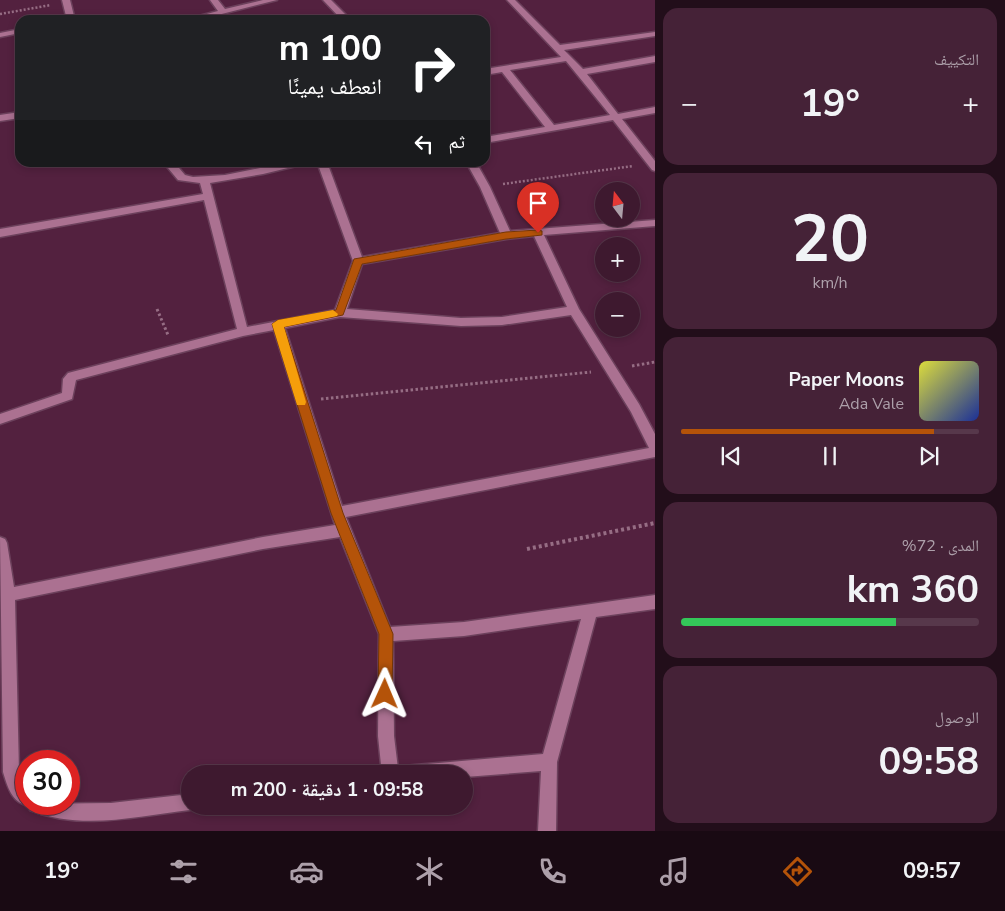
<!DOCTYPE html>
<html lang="ar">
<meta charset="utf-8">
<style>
:root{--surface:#3e192f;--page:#452237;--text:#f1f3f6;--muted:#ada0aa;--line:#57384b;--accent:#b45309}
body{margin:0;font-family:"Nunito Sans","Noto Naskh Arabic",sans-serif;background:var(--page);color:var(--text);direction:rtl;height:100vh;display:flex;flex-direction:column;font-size:19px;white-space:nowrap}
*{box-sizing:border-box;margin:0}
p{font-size:16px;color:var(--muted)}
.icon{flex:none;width:28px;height:28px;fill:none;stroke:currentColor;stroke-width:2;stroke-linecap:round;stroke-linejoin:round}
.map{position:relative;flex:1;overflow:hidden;direction:ltr}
.panel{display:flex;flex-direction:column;gap:8px;padding:8px;background:#220e1a;width:350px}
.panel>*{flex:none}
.guide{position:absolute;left:15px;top:15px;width:475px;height:152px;border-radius:15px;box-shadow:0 2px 8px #0003,0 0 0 1px var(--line);direction:rtl;background:#202124;color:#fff;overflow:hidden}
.needle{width:32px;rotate:344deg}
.tools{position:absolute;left:595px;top:182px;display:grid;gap:10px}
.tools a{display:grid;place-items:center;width:45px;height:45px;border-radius:50%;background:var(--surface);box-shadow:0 2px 8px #0003,0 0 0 1px var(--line);font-size:25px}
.speed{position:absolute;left:15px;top:750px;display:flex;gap:10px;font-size:25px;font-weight:700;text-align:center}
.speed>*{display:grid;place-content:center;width:65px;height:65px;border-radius:50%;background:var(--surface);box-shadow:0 2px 8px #0003,0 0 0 1px var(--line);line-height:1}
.speed .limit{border:8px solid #d22;background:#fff;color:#111}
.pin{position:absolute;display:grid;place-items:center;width:42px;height:42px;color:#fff;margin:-51px -21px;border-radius:50% 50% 50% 0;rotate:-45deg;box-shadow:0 0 5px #0007}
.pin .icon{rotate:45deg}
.me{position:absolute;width:55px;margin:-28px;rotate:1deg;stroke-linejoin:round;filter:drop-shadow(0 0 4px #0008)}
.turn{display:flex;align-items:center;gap:18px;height:105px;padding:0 25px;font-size:22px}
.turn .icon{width:65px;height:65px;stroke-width:2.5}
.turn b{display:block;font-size:35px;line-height:42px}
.then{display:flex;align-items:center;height:48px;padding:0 25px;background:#0003;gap:10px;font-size:19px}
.big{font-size:38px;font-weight:700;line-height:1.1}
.panel .widget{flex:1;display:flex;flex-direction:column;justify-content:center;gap:8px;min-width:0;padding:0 18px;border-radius:15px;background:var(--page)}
.panel .dial{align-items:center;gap:0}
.dial b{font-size:65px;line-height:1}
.song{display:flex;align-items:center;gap:15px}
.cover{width:60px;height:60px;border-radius:8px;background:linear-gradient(135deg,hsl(60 70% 55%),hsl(230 70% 35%))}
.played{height:5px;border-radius:2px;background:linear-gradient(90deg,var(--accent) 85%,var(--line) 85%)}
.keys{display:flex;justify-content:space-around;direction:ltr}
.heat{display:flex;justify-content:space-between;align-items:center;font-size:28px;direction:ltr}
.charge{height:8px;border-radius:4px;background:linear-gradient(90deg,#34c759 72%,var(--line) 0)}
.trip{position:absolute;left:181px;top:765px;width:292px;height:50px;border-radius:25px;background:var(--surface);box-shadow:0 2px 8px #0003,0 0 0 1px var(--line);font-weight:700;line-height:50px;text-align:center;direction:rtl}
.tab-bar{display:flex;height:80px;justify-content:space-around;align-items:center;background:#190a13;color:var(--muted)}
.tab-bar .icon{width:35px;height:35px}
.tab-bar .active{color:var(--accent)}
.tab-bar b{font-size:22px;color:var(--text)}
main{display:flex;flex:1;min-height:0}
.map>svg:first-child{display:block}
</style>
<main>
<section class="panel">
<div class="widget"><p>التكييف</p>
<div class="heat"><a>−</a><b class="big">19°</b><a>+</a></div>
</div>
<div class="widget dial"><b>20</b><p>km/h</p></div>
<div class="widget">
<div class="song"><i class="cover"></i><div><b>Paper Moons</b><p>Ada Vale</p></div></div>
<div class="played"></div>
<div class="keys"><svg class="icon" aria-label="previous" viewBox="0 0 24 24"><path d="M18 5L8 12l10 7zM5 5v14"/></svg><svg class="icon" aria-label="pause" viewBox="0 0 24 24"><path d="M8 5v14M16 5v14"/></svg><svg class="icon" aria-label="next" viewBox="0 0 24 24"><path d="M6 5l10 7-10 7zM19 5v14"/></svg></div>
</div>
<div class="widget"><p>المدى · 72%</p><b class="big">360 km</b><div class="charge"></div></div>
<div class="widget"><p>الوصول</p><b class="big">09:58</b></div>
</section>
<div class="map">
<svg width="655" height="831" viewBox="0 0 655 831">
<rect width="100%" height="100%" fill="#53213f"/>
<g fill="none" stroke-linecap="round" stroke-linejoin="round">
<defs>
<path id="minor" d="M62 0H70L75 20H67Z
M210 0H218L225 9 263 0H277L198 20H184L218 11Z
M323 0H331L351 20H342Z
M507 0H515L560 45 655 32V36L564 50 583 69 655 56V62L587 74 618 114 655 107V113L622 119 655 161V171L652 170 613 120 485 143V137L545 127 502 72 485 75V69L561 57ZM566 61 610 115 554 125 510 70Z
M20 29V33L0 37V33Z
M20 112V118L0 121V115Z
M163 162H174L185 175 193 177 225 175 290 162H313L263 174 210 183 247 327 335 310 353 261 317 162H327L362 257 500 233 480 187 466 162H476L490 187 510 231 655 220V226L544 235 579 309 639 404 655 434V457L346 517 390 627 464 622 655 595V609L596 617 557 762 556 831H538L541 771 465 777V774H382L378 736 379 634 340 537 263 549 15 600 19 772 26 785V804L111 803 190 794V806H197L190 810C138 816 81 831 30 810L28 805C12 804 7 785 3 772L0 537 5 539 7 543 14 587 263 537 335 525 274 330 243 336 76 380 72 399 0 424V414L62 393 63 379 68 373 237 329 204 200 0 237V229L203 194 200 183 178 180ZM534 236 567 307 502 317 461 318 347 309 362 264 506 239ZM571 315 631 412 649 448 342 506 285 328 340 317 461 326 502 325ZM581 619 543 754 404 766 398 769 394 736 393 641 464 636Z"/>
</defs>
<use href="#minor" stroke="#6c415c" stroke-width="3"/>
<path stroke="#966d84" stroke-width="2.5" stroke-dasharray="2 2" stroke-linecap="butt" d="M0 14 51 5
M503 184 633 166"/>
<path stroke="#966d84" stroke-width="3" stroke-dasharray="2.5 2.5" stroke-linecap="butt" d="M157 309 168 335
M632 366 655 362
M321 399 591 372"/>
<path stroke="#966d84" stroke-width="4" stroke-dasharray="3 3" stroke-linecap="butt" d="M527 549 655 523"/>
<use href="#minor" fill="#ab7191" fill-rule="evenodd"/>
</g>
<path fill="#b45309" stroke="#753606" d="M538 230 542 231V235L506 239 362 264 343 315 284 327 343 513 393 634 392 694 390 699 385 701 380 699 378 694 379 634 331 513 272 324 278 320 336 310 354 259 506 232Z"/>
<path fill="#f59e0b" d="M333 310 338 314 337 316 284 327 306 402 305 405H297L272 324 278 320Z"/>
</svg>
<div class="tools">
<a><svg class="needle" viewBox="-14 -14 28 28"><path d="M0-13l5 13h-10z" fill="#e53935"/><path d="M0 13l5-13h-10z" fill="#ada0aa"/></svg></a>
<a>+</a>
<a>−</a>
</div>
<div class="speed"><div class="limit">30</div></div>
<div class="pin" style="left:538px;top:233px;background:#d93025"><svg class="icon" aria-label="arrive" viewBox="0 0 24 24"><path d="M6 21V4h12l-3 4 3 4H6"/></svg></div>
<svg class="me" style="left:385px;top:694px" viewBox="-20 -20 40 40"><path d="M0-17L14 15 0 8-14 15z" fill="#b45309" stroke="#fff" stroke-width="4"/></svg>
<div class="trip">09:58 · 1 دقيقة · 200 m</div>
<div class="guide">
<div class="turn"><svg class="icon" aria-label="right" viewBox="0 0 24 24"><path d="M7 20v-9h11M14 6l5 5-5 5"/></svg><div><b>100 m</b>انعطف يمينًا</div></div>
<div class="then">ثم<svg class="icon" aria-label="left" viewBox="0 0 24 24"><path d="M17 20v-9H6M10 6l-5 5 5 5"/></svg></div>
</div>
</div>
</main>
<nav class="tab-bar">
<b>09:57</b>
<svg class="icon active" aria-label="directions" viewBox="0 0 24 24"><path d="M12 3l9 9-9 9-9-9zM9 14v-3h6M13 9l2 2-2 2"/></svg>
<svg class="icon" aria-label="music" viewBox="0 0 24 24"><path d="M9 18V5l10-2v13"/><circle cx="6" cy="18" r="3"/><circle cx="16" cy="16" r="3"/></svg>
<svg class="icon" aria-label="phone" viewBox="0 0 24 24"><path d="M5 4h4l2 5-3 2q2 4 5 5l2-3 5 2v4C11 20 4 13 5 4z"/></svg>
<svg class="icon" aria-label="climate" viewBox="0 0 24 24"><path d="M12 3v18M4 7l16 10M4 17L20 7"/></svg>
<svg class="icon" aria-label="car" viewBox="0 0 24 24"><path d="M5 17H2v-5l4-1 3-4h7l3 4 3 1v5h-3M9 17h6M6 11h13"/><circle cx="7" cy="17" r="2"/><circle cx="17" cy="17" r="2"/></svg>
<svg class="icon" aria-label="filters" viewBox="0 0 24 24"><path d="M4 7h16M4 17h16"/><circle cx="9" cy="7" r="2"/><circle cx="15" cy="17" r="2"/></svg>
<b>19°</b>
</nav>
